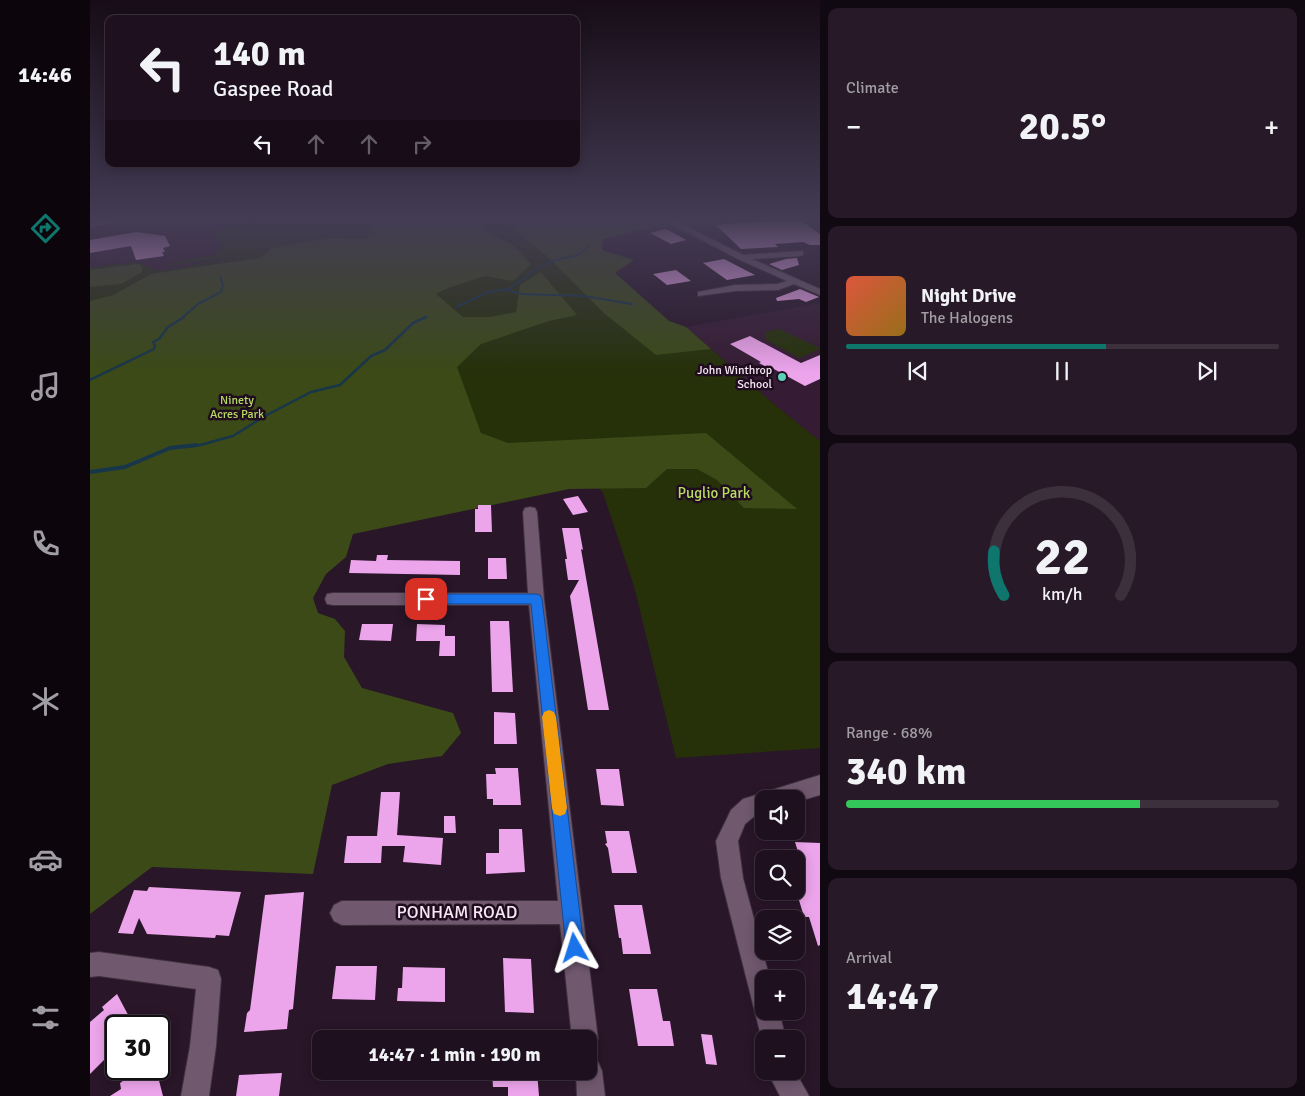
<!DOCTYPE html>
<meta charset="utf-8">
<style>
:root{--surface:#1f101f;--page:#271928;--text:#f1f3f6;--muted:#a19da4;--line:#3c303d;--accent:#0f766e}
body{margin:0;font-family:Signika,sans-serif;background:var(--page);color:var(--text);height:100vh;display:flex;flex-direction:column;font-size:19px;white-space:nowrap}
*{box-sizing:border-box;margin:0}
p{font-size:16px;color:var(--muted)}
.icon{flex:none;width:28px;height:28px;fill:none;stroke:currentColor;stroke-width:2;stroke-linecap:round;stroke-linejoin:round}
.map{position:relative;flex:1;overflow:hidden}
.side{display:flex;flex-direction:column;gap:8px;padding:8px;background:#110911;width:485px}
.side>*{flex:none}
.guide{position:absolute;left:15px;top:15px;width:475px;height:152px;border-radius:10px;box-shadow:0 2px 12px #0003,0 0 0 1px var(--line);background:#1f101f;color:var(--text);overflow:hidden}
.tools{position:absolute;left:665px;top:790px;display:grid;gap:10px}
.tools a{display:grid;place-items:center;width:50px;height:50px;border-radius:10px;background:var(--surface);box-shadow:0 2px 12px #0003,0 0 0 1px var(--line);font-size:25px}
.speed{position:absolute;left:15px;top:1015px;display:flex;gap:10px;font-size:25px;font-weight:700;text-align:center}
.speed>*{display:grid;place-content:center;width:65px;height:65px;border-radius:50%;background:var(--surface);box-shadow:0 2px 12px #0003,0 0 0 1px var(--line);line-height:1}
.speed .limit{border:2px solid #111;border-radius:8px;background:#fff;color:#111}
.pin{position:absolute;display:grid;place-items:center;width:42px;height:42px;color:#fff;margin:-21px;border-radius:10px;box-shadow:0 2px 8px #0006}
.me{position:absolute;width:55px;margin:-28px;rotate:354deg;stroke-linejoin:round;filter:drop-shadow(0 0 4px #0008)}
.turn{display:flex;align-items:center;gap:18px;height:105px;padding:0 25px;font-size:22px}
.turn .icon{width:65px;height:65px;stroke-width:2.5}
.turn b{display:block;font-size:35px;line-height:42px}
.lanes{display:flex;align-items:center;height:48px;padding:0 25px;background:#0003;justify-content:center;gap:25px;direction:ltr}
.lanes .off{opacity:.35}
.big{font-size:38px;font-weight:700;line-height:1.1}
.side .tile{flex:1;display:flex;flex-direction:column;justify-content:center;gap:8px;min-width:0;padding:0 18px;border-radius:10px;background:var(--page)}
.side .dial{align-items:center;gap:0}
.dial svg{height:130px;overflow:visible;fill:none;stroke:var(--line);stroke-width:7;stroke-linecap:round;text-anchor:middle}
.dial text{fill:var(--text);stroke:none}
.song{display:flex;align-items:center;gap:15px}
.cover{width:60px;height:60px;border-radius:8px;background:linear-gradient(135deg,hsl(10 70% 55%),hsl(40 70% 35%))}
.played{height:5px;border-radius:2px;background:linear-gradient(90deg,var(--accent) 60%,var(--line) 60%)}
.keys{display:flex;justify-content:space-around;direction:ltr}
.heat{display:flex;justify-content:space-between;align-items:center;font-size:28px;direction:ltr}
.charge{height:8px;border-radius:4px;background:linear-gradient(90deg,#34c759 68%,var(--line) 0)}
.trip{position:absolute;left:222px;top:1030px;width:285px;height:50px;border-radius:10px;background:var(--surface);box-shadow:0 2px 12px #0003,0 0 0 1px var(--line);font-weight:700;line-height:50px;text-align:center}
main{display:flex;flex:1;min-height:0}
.tabs{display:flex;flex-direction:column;width:90px;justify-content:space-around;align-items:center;background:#0c060c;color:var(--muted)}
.tabs .icon{width:35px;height:35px}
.tabs .active{color:var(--accent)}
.tabs b{font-size:22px;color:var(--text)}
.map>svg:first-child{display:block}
</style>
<main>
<nav class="tabs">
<b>14:46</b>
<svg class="icon active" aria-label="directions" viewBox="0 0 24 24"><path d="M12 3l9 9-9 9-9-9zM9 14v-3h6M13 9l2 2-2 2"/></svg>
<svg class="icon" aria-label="music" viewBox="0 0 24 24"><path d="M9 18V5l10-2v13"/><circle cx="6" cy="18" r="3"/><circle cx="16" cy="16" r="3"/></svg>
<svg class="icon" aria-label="phone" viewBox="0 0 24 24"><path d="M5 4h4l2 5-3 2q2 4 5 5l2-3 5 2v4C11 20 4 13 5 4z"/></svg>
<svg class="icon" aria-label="climate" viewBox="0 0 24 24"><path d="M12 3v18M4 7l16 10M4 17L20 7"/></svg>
<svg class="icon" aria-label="car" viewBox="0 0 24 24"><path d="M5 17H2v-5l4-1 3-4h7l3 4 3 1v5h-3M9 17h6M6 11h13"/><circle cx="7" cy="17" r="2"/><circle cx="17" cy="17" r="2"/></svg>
<svg class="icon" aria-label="filters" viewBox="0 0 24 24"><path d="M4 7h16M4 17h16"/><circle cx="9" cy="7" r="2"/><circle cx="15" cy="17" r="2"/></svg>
</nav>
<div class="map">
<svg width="730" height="1096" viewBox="0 0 730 1096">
<rect width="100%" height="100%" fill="#291629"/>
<path fill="#351c34" d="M60 218H162L175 251 70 271 46 262 0 267V228Z
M730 303V441L685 405 596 327Z"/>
<path fill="#26310a" d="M136 218H569L579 223 513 239 512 251 525 273 579 321 596 327 685 405 730 441V748L586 758 544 586 513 493 493 470 218 536 0 900V267L46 262 70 271 149 256 70 267 88 261 128 254 126 250 133 248 124 234H117L136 226 139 223Z
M689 329 728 347 730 349 709 358 675 339V332Z"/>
<path fill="#3b4a17" d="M285 218H385C394 234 406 236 421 244 428 248 435 258 441 264L423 281 395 276 358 288 346 294 373 317H400L426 312 430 285 451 272 487 315 459 321 391 344 367 367 391 433 418 443 616 433 707 509 654 508 627 480 607 469H577L556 488 479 489 263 534 256 557 236 574 223 598 228 613 245 619 255 631 254 657 272 688 363 713 371 733 352 756 298 764 242 785 223 874 62 867 0 914V301L23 295 61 274 170 258 182 248 241 238 275 239 280 235Z
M411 218H569L579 223 513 239 512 250 544 260 525 273 579 321 596 327 621 349 566 355 514 313 460 259Z
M49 264 52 267V272L31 284 0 287V270Z"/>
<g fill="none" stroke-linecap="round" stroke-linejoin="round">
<path stroke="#18364a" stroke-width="2" d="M416 290 432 294 494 296 542 304
M366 307 398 292 419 289 448 268 462 261 488 255 499 246
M92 318 108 304 131 292 133 285 130 276
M333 318 336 317"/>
<path stroke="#18364a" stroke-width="2.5" d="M0 380 64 349 65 345 63 342 69 339 78 327 94 317
M95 447 110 445 143 436 175 416 221 392 250 385 281 356 295 350 323 323 336 317"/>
<path stroke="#18364a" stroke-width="4" d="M0 472 35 467 80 448 107 445"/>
</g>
<path fill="#eca4eb" d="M709 219 730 234V245H720L713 242 685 244 688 247 651 249 626 225Z
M575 229 580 231 596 240 581 244 560 233Z
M46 232 75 236 80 246 73 248 75 252H72L74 256 46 260 41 246 0 253V240Z
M707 258 709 265 692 270 679 264 696 259Z
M634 259 665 275 637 280 613 263Z
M586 270 601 281 577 285 563 274Z
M710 289 729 297 716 302 709 299 687 301 686 298Z
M660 336 711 363 730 355V379L715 386 682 368 680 369 669 363 671 362 640 344Z
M488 496 498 512 483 515 473 499Z
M388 505H401L402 532H385V509H388Z
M472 528H489L493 550 491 549 519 710H498L480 596 489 580H478L475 559H477Z
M287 555H298L297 560 370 561V575L259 573 261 560 286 561Z
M398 558H416L417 579H398Z
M400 621H419L423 692H402Z
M272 624H303L301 641 269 640Z
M327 624 355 625V636H365V656H349L350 641H326Z
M404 712 425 713 427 744H404Z
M405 768H428L431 805H403V799H397L396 774H406Z
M506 769H529L534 806 511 805Z
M291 792H310L307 835 353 838 351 865 313 862 315 846H292L291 863H254L257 836H287Z
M354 816H365L366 833H354Z
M409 829H432L435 872 396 874V853H409Z
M515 831H539L547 873H522L518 848 515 844 517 843Z
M705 842 730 843V945L728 946 719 917H714L706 890V865H712Z
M59 887 151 892 139 936 126 935 125 938 57 934 49 918 43 934 28 933 44 890 57 891Z
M214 892 203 1009 199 1010 197 1029 154 1032 157 1013 160 1010 175 895Z
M524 905H552L561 954H533L531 938H529Z
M413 958 441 959 444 1013 415 1012Z
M246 966H287L285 1000 242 999Z
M313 967 355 968V1002L307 1001 308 988H312Z
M539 989H567L573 1021H580L584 1046H548Z
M27 994 44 1026H26V1055L18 1063 16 1058 0 1074V1022L14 1010 12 1007Z
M611 1034 622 1035 627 1065 616 1064Z
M50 1069H66L73 1096H20L31 1089 30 1083Z
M402 1071H447L449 1096H418V1087H403Z
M192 1073 189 1096H146L149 1075Z"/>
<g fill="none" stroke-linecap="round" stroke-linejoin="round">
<defs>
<path id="minor" d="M570 218H632L628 220 590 223 653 255 713 251V255L710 256 662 259 730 289V295L704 284 688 290 645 291 608 296V292L645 285 687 284 697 281 648 259Z
M440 507 445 508 447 512 454 599 508 1039 504 1048 499 1050V1039H482L470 924 252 925 244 921 240 913 244 905 252 901H468L439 605H243L237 604 235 599 237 594 243 593H438L433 512 435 508Z
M730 775V795L706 802V799H674V811L667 814 655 824 648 841 653 878 680 979H674V1011H689L696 1039H674V1048L631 878 626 841 641 810 653 799Z
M9 952 119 967 128 970 131 979 126 1046 119 1096H91L100 1046 106 989 9 976 0 977V953Z
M499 1058 508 1062 512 1071 515 1096H487L486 1071H499Z
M677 1071H705L719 1096H690Z"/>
<path id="major" d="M29 218H48L0 227V223Z"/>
</defs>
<use href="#minor" stroke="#3f303e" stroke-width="2"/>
<use href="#major" stroke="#3f303e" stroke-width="2"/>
<use href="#minor" fill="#70586f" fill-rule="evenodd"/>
<use href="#major" fill="#b16f59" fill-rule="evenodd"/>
</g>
<linearGradient id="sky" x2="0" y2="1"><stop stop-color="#170c17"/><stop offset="0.59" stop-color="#433c54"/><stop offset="1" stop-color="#433c54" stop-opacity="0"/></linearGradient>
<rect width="730" height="372" fill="url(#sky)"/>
<path fill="#1a73e8" stroke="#114b97" d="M336 594H446L450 595 452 599 494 948 491 955 485 957 479 955 476 948 441 604H336L331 602 329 599 331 595Z"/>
<path fill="#f59e0b" d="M459 710 464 712 466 717 477 808 475 814 470 816 464 814 462 808 452 717 454 712Z"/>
<circle fill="#5dceb9" stroke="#1f0c1f" stroke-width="2" cx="692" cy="377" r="5"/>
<g text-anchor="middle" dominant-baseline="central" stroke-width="5" stroke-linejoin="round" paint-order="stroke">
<g font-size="12" fill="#f5e7f4" stroke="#1f0c1f" text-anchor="end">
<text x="682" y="370">John Winthrop<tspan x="682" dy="14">School</tspan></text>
</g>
<g font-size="12" fill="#b7dc61" stroke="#1f0c1f">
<text x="147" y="400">Ninety<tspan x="147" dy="14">Acres Park</tspan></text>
</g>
<g font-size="15" fill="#b7dc61" stroke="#1f0c1f">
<text x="624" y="493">Puglio Park</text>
</g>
<g font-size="18" fill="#f5e7f4" stroke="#1f0c1f">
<text x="367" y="912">PONHAM ROAD</text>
</g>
</g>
</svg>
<div class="tools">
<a><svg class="icon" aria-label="sound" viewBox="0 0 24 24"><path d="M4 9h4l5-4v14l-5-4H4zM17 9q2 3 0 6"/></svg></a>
<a><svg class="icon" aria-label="search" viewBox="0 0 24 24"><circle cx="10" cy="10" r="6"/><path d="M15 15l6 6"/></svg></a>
<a><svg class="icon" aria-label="layers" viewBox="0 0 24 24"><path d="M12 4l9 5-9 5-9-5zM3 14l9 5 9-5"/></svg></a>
<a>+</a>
<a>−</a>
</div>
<div class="speed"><div class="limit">30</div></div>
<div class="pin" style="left:336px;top:599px;background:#d93025"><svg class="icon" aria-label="arrive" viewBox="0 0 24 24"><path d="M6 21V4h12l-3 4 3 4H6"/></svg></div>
<svg class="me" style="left:485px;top:948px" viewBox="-20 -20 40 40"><path d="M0-17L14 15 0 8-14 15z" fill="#1a73e8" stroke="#fff" stroke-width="4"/></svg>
<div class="trip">14:47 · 1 min · 190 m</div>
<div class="guide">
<div class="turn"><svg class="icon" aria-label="left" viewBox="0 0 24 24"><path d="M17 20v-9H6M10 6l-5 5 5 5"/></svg><div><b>140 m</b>Gaspee Road</div></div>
<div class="lanes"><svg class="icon" aria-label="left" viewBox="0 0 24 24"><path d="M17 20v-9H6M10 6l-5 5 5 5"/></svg><svg class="icon off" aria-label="ahead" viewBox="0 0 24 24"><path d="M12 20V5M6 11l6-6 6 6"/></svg><svg class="icon off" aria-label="ahead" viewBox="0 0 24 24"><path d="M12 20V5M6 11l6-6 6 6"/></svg><svg class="icon off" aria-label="right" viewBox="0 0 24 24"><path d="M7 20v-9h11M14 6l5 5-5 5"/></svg></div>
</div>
</div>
<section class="side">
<div class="tile"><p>Climate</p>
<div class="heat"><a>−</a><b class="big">20.5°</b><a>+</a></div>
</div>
<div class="tile">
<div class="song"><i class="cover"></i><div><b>Night Drive</b><p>The Halogens</p></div></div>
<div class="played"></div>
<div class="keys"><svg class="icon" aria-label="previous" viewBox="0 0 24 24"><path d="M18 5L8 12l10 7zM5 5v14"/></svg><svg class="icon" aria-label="pause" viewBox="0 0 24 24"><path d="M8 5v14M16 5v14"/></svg><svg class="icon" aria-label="next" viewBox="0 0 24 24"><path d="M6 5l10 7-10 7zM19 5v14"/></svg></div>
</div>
<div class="tile dial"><svg viewBox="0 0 100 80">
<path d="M14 69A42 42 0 1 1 86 69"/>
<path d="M14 69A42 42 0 0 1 8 42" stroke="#0f766e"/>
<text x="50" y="56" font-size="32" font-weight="700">22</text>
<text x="50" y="72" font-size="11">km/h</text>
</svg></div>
<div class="tile"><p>Range · 68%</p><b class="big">340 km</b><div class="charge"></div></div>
<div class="tile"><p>Arrival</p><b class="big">14:47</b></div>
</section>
</main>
